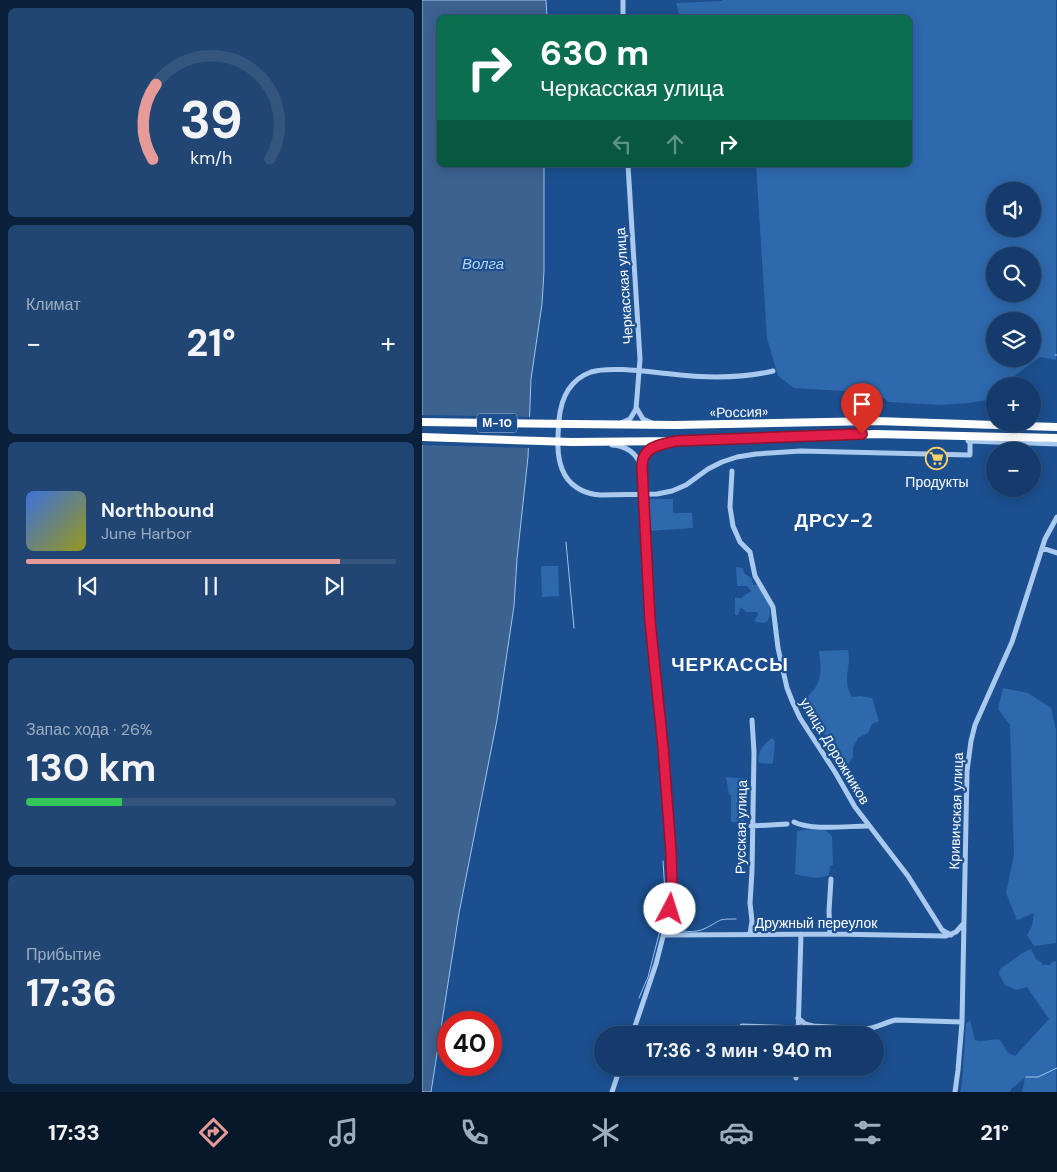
<!DOCTYPE html>
<html lang="ru">
<meta charset="utf-8">
<style>
:root{--surface:#143b6b;--page:#214673;--text:#f1f3f6;--muted:#9dadc1;--line:#33557e;--accent:#e69b98}
body{margin:0;font-family:"DM Sans",sans-serif;background:var(--page);color:var(--text);height:100vh;display:flex;flex-direction:column;font-size:19px;white-space:nowrap}
*{box-sizing:border-box;margin:0}
p{font-size:16px;color:var(--muted)}
.icon{flex:none;width:28px;height:28px;fill:none;stroke:currentColor;stroke-width:2;stroke-linecap:round;stroke-linejoin:round}
.map{position:relative;flex:1;overflow:hidden}
.sheet{display:flex;flex-direction:column;gap:8px;padding:8px;background:#0b203b;width:422px}
.sheet>*{flex:none}
.guide{position:absolute;left:15px;top:15px;width:475px;height:152px;border-radius:8px;box-shadow:0 2px 12px #0003,0 0 0 1px var(--line);background:#0b6e4f;color:#fff;overflow:hidden}
.tools{position:absolute;left:564px;top:182px;display:grid;gap:10px}
.tools a{display:grid;place-items:center;width:55px;height:55px;border-radius:50%;background:var(--surface);box-shadow:0 2px 12px #0003,0 0 0 1px var(--line);font-size:25px}
.speed{position:absolute;left:15px;top:1011px;display:flex;gap:10px;font-size:25px;font-weight:700;text-align:center}
.speed>*{display:grid;place-content:center;width:65px;height:65px;border-radius:50%;background:var(--surface);box-shadow:0 2px 12px #0003,0 0 0 1px var(--line);line-height:1}
.speed .limit{border:8px solid #d22;background:#fff;color:#111}
.pin{position:absolute;display:grid;place-items:center;width:42px;height:42px;color:#fff;margin:-51px -21px;border-radius:50% 50% 50% 0;rotate:-45deg;box-shadow:0 0 5px #0007}
.pin .icon{rotate:45deg}
.me{position:absolute;width:55px;margin:-28px;rotate:5deg;stroke-linejoin:round;filter:drop-shadow(0 0 4px #0008)}
.turn{display:flex;align-items:center;gap:18px;height:105px;padding:0 20px;font-size:22px}
.turn .icon{width:65px;height:65px;stroke-width:2.5}
.turn b{display:block;font-size:35px;line-height:42px}
.lanes{display:flex;align-items:center;height:48px;padding:0 20px;background:#0003;justify-content:center;gap:25px;direction:ltr}
.lanes .off{opacity:.35}
.big{font-size:38px;font-weight:700;line-height:1.1}
.sheet .card{flex:1;display:flex;flex-direction:column;justify-content:center;gap:8px;min-width:0;padding:0 18px;border-radius:8px;background:var(--page)}
.sheet .dial{align-items:center;gap:0}
.dial svg{height:130px;overflow:visible;fill:none;stroke:var(--line);stroke-width:7;stroke-linecap:round;text-anchor:middle}
.dial text{fill:var(--text);stroke:none}
.song{display:flex;align-items:center;gap:15px}
.cover{width:60px;height:60px;border-radius:8px;background:linear-gradient(135deg,hsl(220 70% 55%),hsl(60 70% 35%))}
.played{height:5px;border-radius:2px;background:linear-gradient(90deg,var(--accent) 85%,var(--line) 85%)}
.keys{display:flex;justify-content:space-around;direction:ltr}
.heat{display:flex;justify-content:space-between;align-items:center;font-size:28px;direction:ltr}
.charge{height:8px;border-radius:4px;background:linear-gradient(90deg,#34c759 26%,var(--line) 0)}
.trip{position:absolute;left:172px;top:1026px;width:290px;height:50px;border-radius:25px;background:var(--surface);box-shadow:0 2px 12px #0003,0 0 0 1px var(--line);font-weight:700;line-height:50px;text-align:center}
.tab-bar{display:flex;height:80px;justify-content:space-around;align-items:center;background:#08182b;color:var(--muted)}
.tab-bar .icon{width:35px;height:35px}
.tab-bar .selected{color:var(--accent)}
.tab-bar b{font-size:22px;color:var(--text)}
main{display:flex;flex:1;min-height:0}
.map>svg:first-child{display:block}
</style>
<main>
<section class="sheet">
<div class="card dial"><svg viewBox="0 0 100 80">
<path d="M14 69A42 42 0 1 1 86 69"/>
<path d="M14 69A42 42 0 0 1 16 23" stroke="#e69b98"/>
<text x="50" y="56" font-size="32" font-weight="700">39</text>
<text x="50" y="72" font-size="11">km/h</text>
</svg></div>
<div class="card"><p>Климат</p>
<div class="heat"><a>−</a><b class="big">21°</b><a>+</a></div>
</div>
<div class="card">
<div class="song"><i class="cover"></i><div><b>Northbound</b><p>June Harbor</p></div></div>
<div class="played"></div>
<div class="keys"><svg class="icon" aria-label="previous" viewBox="0 0 24 24"><path d="M18 5L8 12l10 7zM5 5v14"/></svg><svg class="icon" aria-label="pause" viewBox="0 0 24 24"><path d="M8 5v14M16 5v14"/></svg><svg class="icon" aria-label="next" viewBox="0 0 24 24"><path d="M6 5l10 7-10 7zM19 5v14"/></svg></div>
</div>
<div class="card"><p>Запас хода · 26%</p><b class="big">130 km</b><div class="charge"></div></div>
<div class="card"><p>Прибытие</p><b class="big">17:36</b></div>
</section>
<div class="map">
<svg width="635" height="1092" viewBox="0 0 635 1092">
<rect width="100%" height="100%" fill="#1b4f8f"/>
<path fill="#2e69ad" fill-rule="evenodd" d="M300 0H634V360L618 357 583 383 582 386H572V399L547 403 518 405 467 402 454 393 372 388 356 376 345 338 334 165H488V18L258 17 254 3 300 1ZM610 191V229H572V191ZM610 256V294H572V256ZM610 321V359H572V321Z
M227 499H251V513H270L271 528 226 531 225 500Z
M119 566H136L137 596 120 597Z
M314 567 321 568 322 573 330 579 331 585H336C343 598 353 608 345 622L340 623 332 621 336 615 335 612H324L319 607 316 615H313V598H319L329 591 325 586H316L315 585Z
M426 650C430 667 419 679 430 697L438 696 450 698 457 721 450 724 446 733 436 738 431 748V757L425 766H419L408 743 381 701C400 684 400 676 397 651Z
M581 688 606 693 629 708 634 730V943L612 946 605 935 610 926 612 913 595 920 584 893 592 855 588 725 576 709Z
M350 738 353 741 351 763 348 764 337 763C334 752 342 744 350 738Z
M304 777 327 779 325 796 323 797 322 822H309V795H307Z
M389 829 403 830 410 836 411 865 408 866 407 875C396 880 385 877 373 874L375 831Z
M609 949 614 959 620 963V965H628L630 962 634 961V1092H600L603 1078 590 1088 588 1092H538L540 1084 544 1024 548 1020 553 1040C561 1043 568 1038 578 1040L586 1053 593 1056 627 1019 605 987 594 990 583 985 577 974 578 969 599 954Z"/>
<path fill="#3c6290" stroke="#9cc4f0" d="M0 0H124L125 17 18 18V165H122V271L120 304 109 379 106 457 95 559 92 606 75 720 37 913 9 1092H0Z"/>
<path fill="#1b4f8f" d="M0 415 110 417 109 448 0 445Z"/>
<g fill="none" stroke-linecap="round" stroke-linejoin="round">
<path stroke="#9cc4f0" stroke-width="1" d="M633 355H635
M144 542 152 628
M247 929C259 931 273 934 284 928 300 920 294 919 314 919
M217 998 226 977 244 907 241 861
M604 1077H616L635 1068"/>
<path stroke="#a9c9ee" stroke-width="5" d="M201 0V18
M351 371C317 379 283 378 249 374 228 372 188 366 169 372 147 380 139 398 137 420 136 435 134 454 140 469 146 485 161 494 178 495L235 494 250 491 264 485 286 469 300 462 315 457 334 454 379 451 548 455V442
M215 409 221 419 230 423
M199 423 208 419 214 409 218 359 206 165
M546 441 635 444
M190 445C204 446 214 452 219 466
M310 471 308 507 311 526 318 542 328 552 333 576 351 607 356 648 365 688 371 703 378 718 413 772 433 807 486 876 520 930 529 935
M620 548 635 553
M372 822C390 831 425 826 446 826
M329 826 365 824
M328 934 330 921 328 903 330 871 332 752 330 720
M408 934 407 911 409 879
M242 935 408 934 524 936 534 932 542 923
M376 1018 383 1024 391 1026 442 1029C453 1029 463 1022 474 1020L540 1022
M320 1026 376 1028
M210 1035 234 964 248 909 250 882 249 852 241 747 228 621 219 465C222 450 230 447 244 443
M376 1035 379 934
M374 1078V1068
M190 1092 198 1068
M533 1092 536 1070 540 1022 545 771 549 741 553 725 590 642 623 539 635 517"/>
<path stroke="#fff" stroke-width="8" d="M150 424 253 425 454 421 635 427
M0 437 119 441
M150 442 254 441 453 434 635 438"/>
<path stroke="#fff" stroke-width="8" d="M0 422 150 424
M119 441 150 442"/>
</g>
<g fill="none" stroke-linecap="round" stroke-linejoin="round">
<defs>
<path id="route" d="M248 909 250 888 249 852 241 747 228 621 220 467C220 446 238 445 254 441L440 434"/>
</defs>
<use href="#route" stroke="#92132f" stroke-width="12"/>
<use href="#route" stroke="#e11d48" stroke-width="9"/>
</g>
<defs>
<symbol id="supermarket-ring" viewBox="-11 -11 22 22"><circle r="9.5" fill="#1b4f8f" stroke="#ffd166" stroke-width="1.5"/><path d="M-6-5.5h2.5l.6 2H6L4.5 2H-2.5L-4.4-4H-6ZM-1.5 3.2a1.3 1.3 0 1 0 .1 0ZM3 3.2a1.3 1.3 0 1 0 .1 0Z" fill="#ffd166"/></symbol>
</defs>
<g fill-rule="evenodd">
<use href="#supermarket-ring" x="502" y="446" width="25" height="25"/>
</g>
<g text-anchor="middle" dominant-baseline="central" stroke-width="4.5" stroke-linejoin="round" paint-order="stroke">
<rect fill="#1b4f8f" stroke="#bbcadd" stroke-width="1" x="55" y="413.5" width="40" height="19" rx="4"/>
<g font-size="12" font-weight="bold" fill="#fff">
<text x="75" y="423">М-10</text>
</g>
<g font-size="14" fill="#fff" stroke="#1b4f8f">
<text transform="translate(202 286) rotate(-94)">Черкасская улица</text>
<text transform="translate(317 412) rotate(-1)">«Россия»</text>
<text transform="translate(413 751) rotate(59)">улица Дорожников</text>
<text transform="translate(534 811) rotate(-88)">Кривичская улица</text>
<text transform="translate(319 827) rotate(-89)">Русская улица</text>
<text x="394" y="923">Дружный переулок</text>
</g>
<g font-size="14" fill="#fff" stroke="#1b4f8f">
<text x="515" y="482">Продукты</text>
</g>
<g font-size="15" font-style="italic" fill="#b5d3f5" stroke="#1b4f8f">
<text x="61" y="264">Волга</text>
</g>
<g font-size="19" font-weight="bold" letter-spacing="1" fill="#fff" stroke="#1b4f8f">
<text x="412" y="520">ДРСУ-2</text>
<text x="308" y="664">ЧЕРКАССЫ</text>
</g>
</g>
</svg>
<div class="tools">
<a><svg class="icon" aria-label="sound" viewBox="0 0 24 24"><path d="M4 9h4l5-4v14l-5-4H4zM17 9q2 3 0 6"/></svg></a>
<a><svg class="icon" aria-label="search" viewBox="0 0 24 24"><circle cx="10" cy="10" r="6"/><path d="M15 15l6 6"/></svg></a>
<a><svg class="icon" aria-label="layers" viewBox="0 0 24 24"><path d="M12 4l9 5-9 5-9-5zM3 14l9 5 9-5"/></svg></a>
<a>+</a>
<a>−</a>
</div>
<div class="speed"><div class="limit">40</div></div>
<div class="pin" style="left:440px;top:434px;background:#d93025"><svg class="icon" aria-label="arrive" viewBox="0 0 24 24"><path d="M6 21V4h12l-3 4 3 4H6"/></svg></div>
<svg class="me" style="left:248px;top:909px" viewBox="-20 -20 40 40"><circle r="19" fill="#fff"/><path d="M0-13L10 11 0 6-10 11z" fill="#e11d48"/></svg>
<div class="trip">17:36 · 3 мин · 940 m</div>
<div class="guide">
<div class="turn"><svg class="icon" aria-label="right" viewBox="0 0 24 24"><path d="M7 20v-9h11M14 6l5 5-5 5"/></svg><div><b>630 m</b>Черкасская улица</div></div>
<div class="lanes"><svg class="icon off" aria-label="left" viewBox="0 0 24 24"><path d="M17 20v-9H6M10 6l-5 5 5 5"/></svg><svg class="icon off" aria-label="ahead" viewBox="0 0 24 24"><path d="M12 20V5M6 11l6-6 6 6"/></svg><svg class="icon" aria-label="right" viewBox="0 0 24 24"><path d="M7 20v-9h11M14 6l5 5-5 5"/></svg></div>
</div>
</div>
</main>
<nav class="tab-bar">
<b>17:33</b>
<svg class="icon selected" aria-label="directions" viewBox="0 0 24 24"><path d="M12 3l9 9-9 9-9-9zM9 14v-3h6M13 9l2 2-2 2"/></svg>
<svg class="icon" aria-label="music" viewBox="0 0 24 24"><path d="M9 18V5l10-2v13"/><circle cx="6" cy="18" r="3"/><circle cx="16" cy="16" r="3"/></svg>
<svg class="icon" aria-label="phone" viewBox="0 0 24 24"><path d="M5 4h4l2 5-3 2q2 4 5 5l2-3 5 2v4C11 20 4 13 5 4z"/></svg>
<svg class="icon" aria-label="climate" viewBox="0 0 24 24"><path d="M12 3v18M4 7l16 10M4 17L20 7"/></svg>
<svg class="icon" aria-label="car" viewBox="0 0 24 24"><path d="M5 17H2v-5l4-1 3-4h7l3 4 3 1v5h-3M9 17h6M6 11h13"/><circle cx="7" cy="17" r="2"/><circle cx="17" cy="17" r="2"/></svg>
<svg class="icon" aria-label="filters" viewBox="0 0 24 24"><path d="M4 7h16M4 17h16"/><circle cx="9" cy="7" r="2"/><circle cx="15" cy="17" r="2"/></svg>
<b>21°</b>
</nav>
